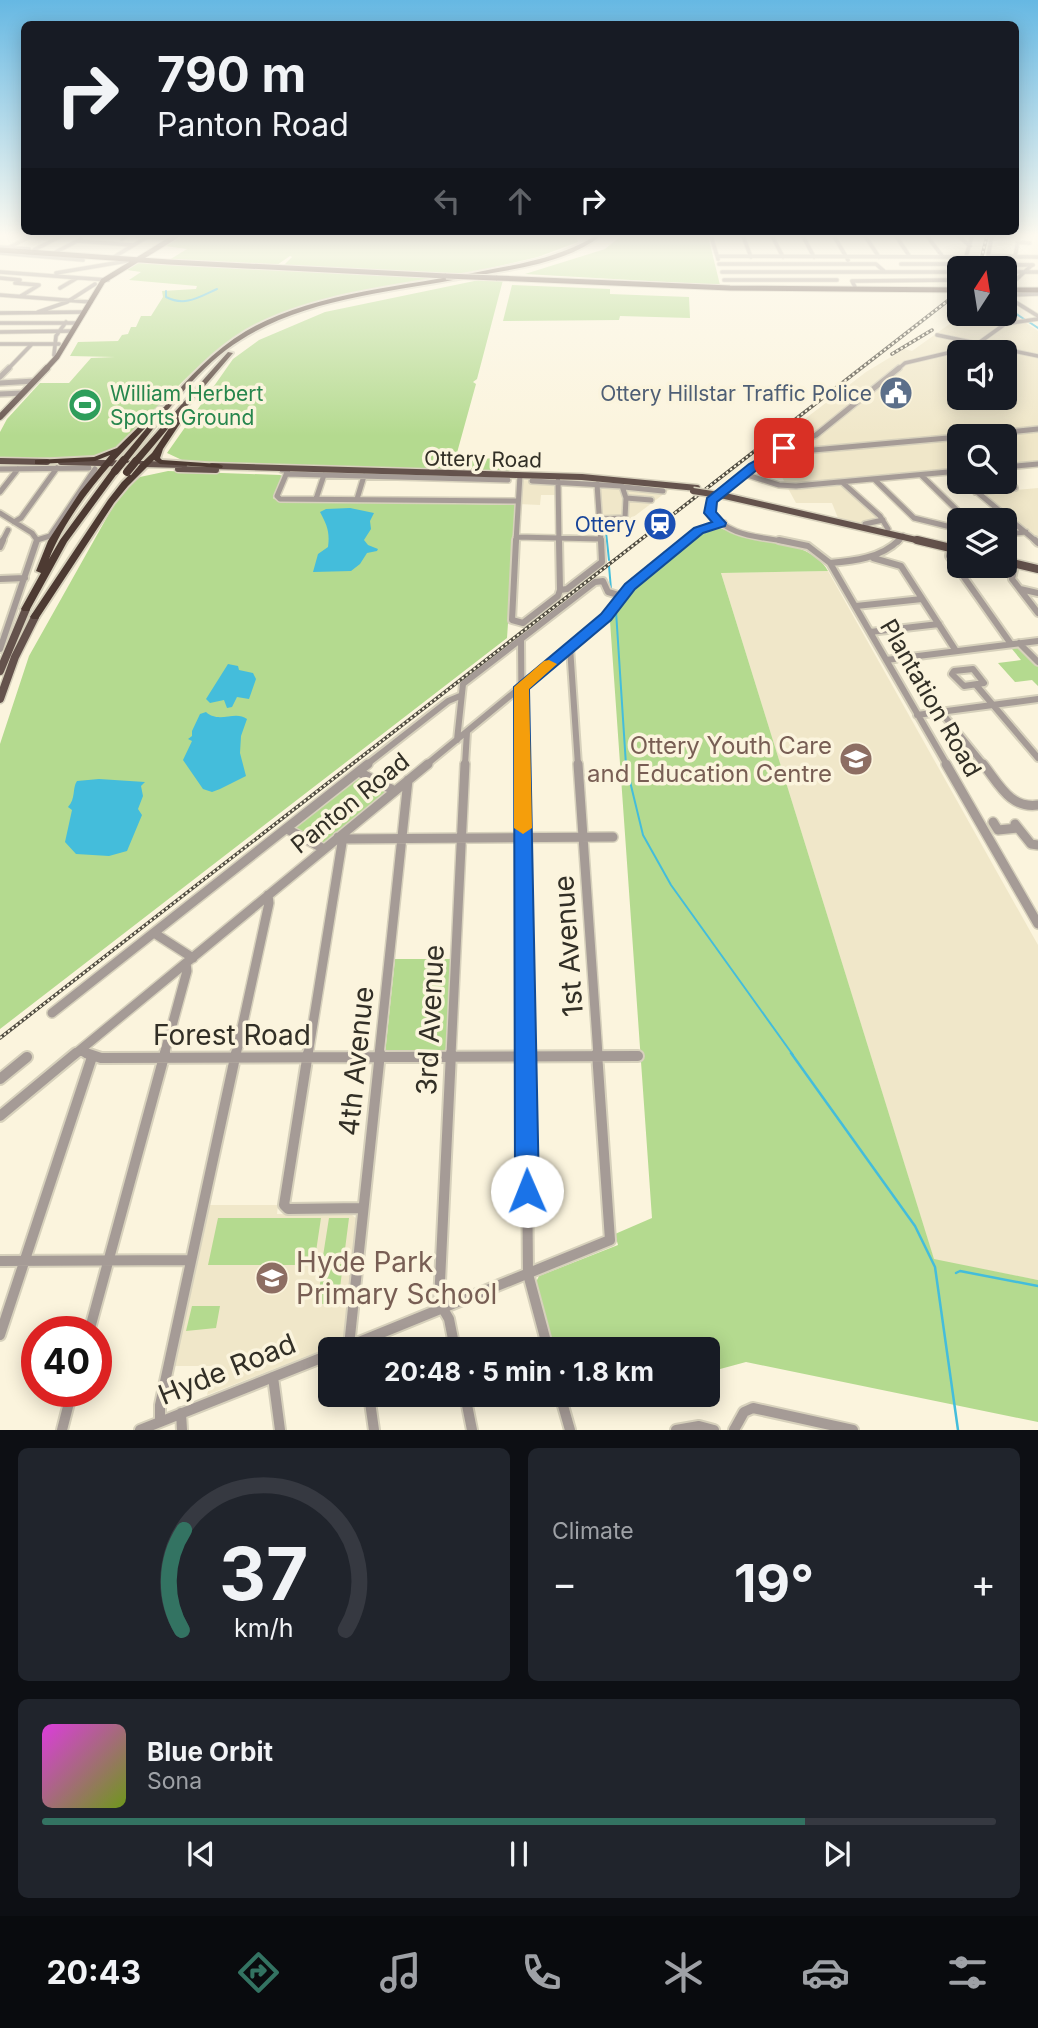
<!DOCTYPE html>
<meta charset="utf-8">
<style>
:root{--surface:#171b24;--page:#20242c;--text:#f1f3f6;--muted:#9ea1a6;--line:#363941;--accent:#337362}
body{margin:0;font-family:Inter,sans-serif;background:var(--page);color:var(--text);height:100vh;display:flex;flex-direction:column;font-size:26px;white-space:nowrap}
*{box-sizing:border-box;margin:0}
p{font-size:23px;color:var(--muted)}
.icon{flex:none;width:38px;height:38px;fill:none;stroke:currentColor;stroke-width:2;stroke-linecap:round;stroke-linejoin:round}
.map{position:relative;height:1430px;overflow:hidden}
.panel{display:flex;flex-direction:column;gap:18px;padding:18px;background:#0d0f14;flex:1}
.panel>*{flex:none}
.banner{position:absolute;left:21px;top:21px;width:998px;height:214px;border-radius:10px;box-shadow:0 4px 18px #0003;background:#171b24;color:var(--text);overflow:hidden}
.needle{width:46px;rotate:12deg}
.controls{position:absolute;left:947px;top:256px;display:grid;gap:14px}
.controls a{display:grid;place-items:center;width:70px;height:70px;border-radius:10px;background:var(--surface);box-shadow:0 4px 18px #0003;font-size:35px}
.speed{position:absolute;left:21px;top:1316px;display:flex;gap:14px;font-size:35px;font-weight:700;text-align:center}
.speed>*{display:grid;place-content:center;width:91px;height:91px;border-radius:50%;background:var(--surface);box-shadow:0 4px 18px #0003;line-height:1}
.speed .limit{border:10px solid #d22;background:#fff;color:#111}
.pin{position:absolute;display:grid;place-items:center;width:60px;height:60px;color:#fff;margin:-30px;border-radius:14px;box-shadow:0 4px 10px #0006}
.me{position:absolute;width:77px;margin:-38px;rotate:359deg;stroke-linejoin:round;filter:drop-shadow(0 0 5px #0008)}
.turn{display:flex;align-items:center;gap:24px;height:147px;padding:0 21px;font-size:32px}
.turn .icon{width:91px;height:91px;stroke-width:2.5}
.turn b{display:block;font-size:49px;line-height:60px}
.lanes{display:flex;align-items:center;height:66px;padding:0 21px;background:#0003;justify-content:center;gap:35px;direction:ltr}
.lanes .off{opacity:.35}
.big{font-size:52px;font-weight:700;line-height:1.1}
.panel .widget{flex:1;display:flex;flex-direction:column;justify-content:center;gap:10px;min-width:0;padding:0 24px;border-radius:10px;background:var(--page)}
.panel .dial{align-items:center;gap:0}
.dial svg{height:182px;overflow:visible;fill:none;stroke:var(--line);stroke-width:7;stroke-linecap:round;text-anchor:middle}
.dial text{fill:var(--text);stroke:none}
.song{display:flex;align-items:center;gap:21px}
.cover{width:84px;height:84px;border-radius:10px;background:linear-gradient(135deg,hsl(300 70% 55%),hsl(80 70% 35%))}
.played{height:7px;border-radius:4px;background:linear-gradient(90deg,var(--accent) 80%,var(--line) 80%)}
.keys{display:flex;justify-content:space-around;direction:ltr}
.heat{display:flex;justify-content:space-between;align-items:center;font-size:38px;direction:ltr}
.panel .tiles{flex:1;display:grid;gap:18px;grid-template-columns:1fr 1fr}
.widget:last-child{grid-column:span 2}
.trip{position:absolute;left:318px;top:1337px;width:402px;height:70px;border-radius:10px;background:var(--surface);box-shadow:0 4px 18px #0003;font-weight:700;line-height:70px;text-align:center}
.menu{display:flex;height:112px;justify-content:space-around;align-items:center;background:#090b0e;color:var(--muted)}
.menu .icon{width:49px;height:49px}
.menu .on{color:var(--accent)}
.menu b{font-size:32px;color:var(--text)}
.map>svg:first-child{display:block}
</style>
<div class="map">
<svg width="1038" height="1430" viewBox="0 0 1038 1430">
<rect width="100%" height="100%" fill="#fbf4dd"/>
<path fill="#f0e7c9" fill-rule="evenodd" d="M959 298V313H1004L1005 309 1038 331V464L1005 467 1004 436H959V471L844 483 883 520 865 524 838 518 832 503H796L777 468 772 454 783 448 771 445 866 372 904 349 912 351 951 323 946 313ZM959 352H1004V397H959Z
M519 480 558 481 559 495H541L540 505 518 504Z
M597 484 645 487 669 490 615 531H600Z
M1038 488V540L980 493Z
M828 571 1038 945V1280L934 1260 721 573Z
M209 1205H278L277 1214 352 1215 357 1219 344 1337 338 1344 207 1395 214 1366H174Z"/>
<path fill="#b4da8f" d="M182 236H576L578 242 538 257 460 275 284 265 292 257 290 256 277 265 169 260 187 249 165 246Z
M621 236H708L720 285 525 274 605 249Z
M140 262 445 277 446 279C374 293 303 305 237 338 204 355 166 400 138 426 130 435 121 446 110 451 79 467 34 460 0 459V432L7 419 40 383H69L91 358 115 357 70 356 78 342 118 341 122 335 128 334 131 327H136L141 316H151L163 297 162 291 196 289 197 286 129 280 141 272 127 270Z
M484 279 503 280 477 379 473 382 476 384 455 460 457 462 510 456 517 458 516 468 506 472 232 465 182 460 167 453 233 359 259 340 325 312Z
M512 285 610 289V294L689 297 690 318 620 316 619 320 503 321Z
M168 471 280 475 283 476 273 498 276 500 516 505 507 638 0 1029V744L29 656 120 494 140 477Z
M720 528C753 541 811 539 828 571L721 573 934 1259 1038 1280V1422L746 1362 709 1372V1349H553L535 1284 539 1276 618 1245 615 1234 652 1218 610 621 638 586 704 531Z
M1015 645 1021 647 1038 664V686L1032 680 1015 682 998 663 1021 660 1012 649 1005 648Z
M359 772 395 791 324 849 287 829Z
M395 959H452L448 1053 385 1054Z
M218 1218H321L314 1265H208Z
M329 1218H349L344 1257 323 1256Z
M323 1264H343L338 1304H317Z
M192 1306H220L216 1328 186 1331Z"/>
<path fill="#44bddb" d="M350 508 374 513 370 521 371 529 364 540 368 545 378 549 377 551 367 553 360 564 351 571 313 572 318 554 328 547C330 532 327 525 320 512L326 509Z
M228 664 238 666 239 670 253 673 256 679 249 699 237 697 232 707 227 708 224 700 210 703 206 699Z
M206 712C219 724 235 710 247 719L241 736 240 753 246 776 220 789 212 792 203 789 183 760 192 741 188 739 192 736V731L200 714Z
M99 779 145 782 141 786 143 796 138 809 142 815 127 851 109 856 76 854 65 842 72 810 68 807C76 799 72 788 77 781Z"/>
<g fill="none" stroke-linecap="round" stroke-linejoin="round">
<path stroke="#44bddb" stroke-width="2" d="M166 291V297C185 307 199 297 217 289
M1004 306 1024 319
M1029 322 1038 328
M606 532 609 560
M609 566 611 589
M616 611 626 765 643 835 671 885 793 1055"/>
<path stroke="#44bddb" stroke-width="2.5" d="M791 1053 915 1226 935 1267 958 1430
M956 1273 960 1271 1038 1286"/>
<defs>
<path id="minor-far4" d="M137 236 171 239
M711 236 718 259
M743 236 751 257
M772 236 783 257
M803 236 814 257
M834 236 848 260
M865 236 879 257
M896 236 910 257
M927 236 943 257
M958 236 970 246
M992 236 988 256 1038 257
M122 239 127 236
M77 241 133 245
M1017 242 1030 243
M0 247 29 249
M8 248 31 236
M34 250 61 236
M0 253 83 260
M52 254 81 239
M717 256 978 257
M114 257 147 237
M1015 257 1019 236
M965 260 972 236
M719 264H876L885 272
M901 264H964
M985 264 1033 265
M0 272 108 280
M722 272H959
M1004 272H1038
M56 273 127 261
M0 278 20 280
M724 280H837
M15 283 39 285 21 296
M60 288 77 278
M1007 288 1032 265
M856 289 852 281 956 280
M0 295 91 302
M1004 295 1038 316
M1005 295 1038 294
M38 312 67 302 95 284
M0 313 85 312
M0 323H78
M0 332 73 331
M937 335 1038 356
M0 344H59
M54 355 56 336 66 322
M7 370 32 344
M897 370 905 363 973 347 1005 324 1038 319"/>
<path id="minor-far3" d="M0 377 9 368
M0 383 35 381
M0 394 23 393
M969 436 1038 429
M785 448 802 451 959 437
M761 463 712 500 709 506C721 537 761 537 790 542
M761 464 777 452 816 435 899 368
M1004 467 1038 464
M0 469 89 468
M282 470H288L277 496 280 499 518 501
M286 474 508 480
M744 474 779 485 796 486 959 471
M921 475 967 520
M875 480 914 518 959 529
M532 481 622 486 626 498 651 500
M558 481 559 542
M964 481 1037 542
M843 483 880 516 888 529
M597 484 601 542
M624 487 663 491
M0 492 18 469
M976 492 1015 488
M316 499 324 475
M357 499 364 476
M0 513 32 533 37 540
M599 519 625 518 626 498
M14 522 21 518 57 468
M865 524 883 520
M1004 534 1026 532
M516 537 601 539
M37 540 50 536 95 469
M2 542 8 530
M516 542 520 475
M685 542 699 531 724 523
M898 542 903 536"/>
<path id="minor-far2" d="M516 540 512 620 523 623 558 596 560 590 567 589 602 562 601 540
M559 540 560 590
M779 540 808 546 830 563 947 765
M1035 540 1038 543
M951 545 949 556 1011 644
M0 547 3 540
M873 558 901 566 956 651
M830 563C854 561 881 558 899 540
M1014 570 1012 579 1038 613
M0 579 25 578
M1020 589 1038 593
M856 606 922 599
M870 632 939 624
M521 639 522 765
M1019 643 1038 662
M570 647 578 765
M0 649 37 540
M886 660 1038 641
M973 669 984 683 964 686 952 674 954 671Z
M976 685 1038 758
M941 712 984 765
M917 715 1038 699
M457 740 463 684 595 582 603 581 608 592 622 596
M366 765 448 701 460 696
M426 765 606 617 628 588 687 540
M465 765 467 732"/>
<path id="minor-far1" d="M522 764 526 1055
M578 764 598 1055
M946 764 1038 924
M983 764C999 784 1010 809 1038 805
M359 772 395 791
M993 822 998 830 1018 828
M1015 824 1031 844 1038 845
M287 829 324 849
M341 839 613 837
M154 933 193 958
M52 1013 368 764
M81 1050 89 1055
M74 1055 428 764
M164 1055 187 971 186 963
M236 1055 269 903 268 895
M308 1055 342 843 338 837
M379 1055 408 780
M451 1055 465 764"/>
<path id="minor" d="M86 1053 101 1058 638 1056
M308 1053 284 1205 288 1209 363 1208
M451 1053 439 1302 449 1319 455 1349
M526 1053 528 1274 548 1349
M0 1079 27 1057
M0 1116 76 1053
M0 1261 191 1260
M89 1332 165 1053
M0 1335 92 1057
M349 1346 380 1053
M342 1349 610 1240 597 1053
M273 1377 280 1430
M369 1395 374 1430
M465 1395 472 1430
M560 1395 570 1430
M181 1413 182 1430
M160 1422V1405L236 1053
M62 1430 72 1391
M140 1430 331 1354
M676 1430 699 1426 714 1430
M734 1430 744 1412 753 1408 853 1430"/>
<path id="major-far2" d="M0 250 169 262 446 276
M496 278 730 288 959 290
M1004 290H1038
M45 370 57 357 103 281 176 236"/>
<path id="major-far1" d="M0 417 47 368
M0 461 47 462
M61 462 184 465
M212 466 582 477 697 488
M178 469 216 470
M725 496 925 542"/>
<path id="major" d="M917 540 959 550
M1004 561 1038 569
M0 671 26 609
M0 699 15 657 35 617"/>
<path id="highway" d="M595 236H601C564 264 513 269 469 277 388 293 295 298 226 350 187 380 158 424 127 462L120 460 155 418C115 458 70 506 49 559L60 540 112 469H118L119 471 67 542 29 611H23L21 609 41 573 36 571 48 541 80 492 110 455 95 461 38 464H35V460L94 457 117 448 159 407H164C188 378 213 351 246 331 311 293 405 286 478 272 519 264 559 258 595 236Z
M228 352 233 353 178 417 183 419 163 449 160 458 162 460 219 464 223 466 222 468 160 464 154 460 128 486 114 503 38 619H32L30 617 108 500 122 482 152 453 172 424 139 463H133V459Z"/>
</defs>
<use href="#minor-far4" stroke="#d7d1bc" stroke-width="5"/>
<use href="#minor-far3" stroke="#d7d1bc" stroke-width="8"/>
<use href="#minor-far2" stroke="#d7d1bc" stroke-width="10"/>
<use href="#minor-far1" stroke="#d7d1bc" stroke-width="12"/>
<use href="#minor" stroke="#d7d1bc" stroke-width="14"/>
<use href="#major-far2" stroke="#d7d1bc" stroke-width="7"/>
<use href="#major-far1" stroke="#d7d1bc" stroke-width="9"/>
<use href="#major" stroke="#d7d1bc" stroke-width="11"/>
<use href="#highway" stroke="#d7d1bc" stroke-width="4"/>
<use href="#minor-far4" stroke="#a59b96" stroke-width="3.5"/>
<use href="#minor-far3" stroke="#a59b96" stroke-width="5"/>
<use href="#minor-far2" stroke="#a59b96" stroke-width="6"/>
<use href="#minor-far1" stroke="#a59b96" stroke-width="9"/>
<use href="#minor" stroke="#a59b96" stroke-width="10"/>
<use href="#major-far2" stroke="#64524c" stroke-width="5"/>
<use href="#major-far1" stroke="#64524c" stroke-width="6"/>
<use href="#major" stroke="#64524c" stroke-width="8"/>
<use href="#highway" fill="#4d3a32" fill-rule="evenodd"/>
<defs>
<path id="rail" d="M979 268 987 236
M892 354 932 330
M0 1038 959 292"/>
</defs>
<use href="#rail" stroke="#504c41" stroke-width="3.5"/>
<use href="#rail" stroke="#fbf4dd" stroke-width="2" stroke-dasharray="2.5" stroke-linecap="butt"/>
<defs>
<path id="major-bridge-far1" d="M446 276 496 278"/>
<path id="major-bridge" d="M693 491 725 496"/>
<path id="highway-bridge" d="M115 471 124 460
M127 472 136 461"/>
</defs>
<use href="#major-bridge-far1" stroke="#d7d1bc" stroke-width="7" stroke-linecap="butt"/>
<use href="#major-bridge" stroke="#d7d1bc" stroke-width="9" stroke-linecap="butt"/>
<use href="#highway-bridge" stroke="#d7d1bc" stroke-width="10" stroke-linecap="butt"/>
<use href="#major-bridge-far1" stroke="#64524c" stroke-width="5"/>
<use href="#major-bridge" stroke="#64524c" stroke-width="6"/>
<use href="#highway-bridge" stroke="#4d3a32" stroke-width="8"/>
</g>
<linearGradient id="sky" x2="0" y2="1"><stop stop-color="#66b8e3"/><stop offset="0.54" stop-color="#fdfaf0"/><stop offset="1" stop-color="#fdfaf0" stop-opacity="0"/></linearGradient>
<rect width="1038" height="436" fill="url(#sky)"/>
<path fill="#1a73e8" stroke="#114b97" stroke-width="2" d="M784 445 790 448 788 451 758 469 717 502 716 512 726 523 725 526 703 533 635 589 611 620 529 689 539 1191 535 1199 527 1202 518 1199 515 1191 514 687 601 614 625 584 694 528 712 522 704 513 707 498 749 464Z"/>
<path fill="#f59e0b" d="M549 660 557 664 529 689 532 828 523 834 514 828V687L544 661Z"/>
<defs>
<symbol id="civic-disc" viewBox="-11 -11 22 22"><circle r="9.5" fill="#5c6f8a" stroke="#fbf4dd"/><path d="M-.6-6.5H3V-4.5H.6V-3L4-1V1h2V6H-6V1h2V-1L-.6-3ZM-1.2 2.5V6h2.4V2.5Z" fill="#fff"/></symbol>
<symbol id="stadium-disc" viewBox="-11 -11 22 22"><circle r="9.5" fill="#2e9e5b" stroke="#fbf4dd"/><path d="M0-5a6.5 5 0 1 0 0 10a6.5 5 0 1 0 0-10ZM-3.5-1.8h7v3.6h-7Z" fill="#fff"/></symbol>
<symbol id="station-disc" viewBox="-11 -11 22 22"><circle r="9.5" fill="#1a4fb4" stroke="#fbf4dd"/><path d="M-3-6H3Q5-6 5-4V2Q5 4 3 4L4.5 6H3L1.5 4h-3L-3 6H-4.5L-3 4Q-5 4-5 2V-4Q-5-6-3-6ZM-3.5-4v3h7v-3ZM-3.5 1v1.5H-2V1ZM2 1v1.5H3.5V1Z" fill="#fff"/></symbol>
<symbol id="school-disc" viewBox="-11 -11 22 22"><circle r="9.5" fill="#8d6e63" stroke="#fbf4dd"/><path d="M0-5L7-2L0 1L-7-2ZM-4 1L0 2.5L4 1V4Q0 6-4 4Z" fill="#fff"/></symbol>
</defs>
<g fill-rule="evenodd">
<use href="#civic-disc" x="877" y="374" width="38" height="38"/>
<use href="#stadium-disc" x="66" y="386" width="38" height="38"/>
<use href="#station-disc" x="641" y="505" width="38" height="38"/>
<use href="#school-disc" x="837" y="740" width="38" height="38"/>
<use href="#school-disc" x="253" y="1259" width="38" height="38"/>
</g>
<g text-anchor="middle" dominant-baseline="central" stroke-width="7" stroke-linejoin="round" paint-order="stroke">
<g font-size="21" fill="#27864d" stroke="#fbf4dd" text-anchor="start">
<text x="110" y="393">William Herbert<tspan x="110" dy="24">Sports Ground</tspan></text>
</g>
<g font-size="21" fill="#4e5e75" stroke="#fbf4dd" text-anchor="end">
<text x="872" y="393">Ottery Hillstar Traffic Police</text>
</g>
<g font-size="21" fill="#322f26" stroke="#fbf4dd">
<text transform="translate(483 459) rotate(1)">Ottery Road</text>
</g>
<g font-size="21" fill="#164399" stroke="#fbf4dd" text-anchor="end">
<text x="636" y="524">Ottery</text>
</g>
<g font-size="24" fill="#322f26" stroke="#fbf4dd">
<text transform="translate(931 698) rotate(60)">Plantation Road</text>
<text transform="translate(350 803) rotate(-39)">Panton Road</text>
</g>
<g font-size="24" fill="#785e54" stroke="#fbf4dd" text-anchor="end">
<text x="832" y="745">Ottery Youth Care<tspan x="832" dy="28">and Education Centre</tspan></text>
</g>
<g font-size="28" fill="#322f26" stroke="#fbf4dd">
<text transform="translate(568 946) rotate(-94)">1st Avenue</text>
<text transform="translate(430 1020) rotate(-87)">3rd Avenue</text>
<text x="232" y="1035">Forest Road</text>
<text transform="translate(356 1061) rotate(-84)">4th Avenue</text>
<text transform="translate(227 1369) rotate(-22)">Hyde Road</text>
</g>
<g font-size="28" fill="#785e54" stroke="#fbf4dd" text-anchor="start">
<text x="296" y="1262">Hyde Park<tspan x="296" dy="32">Primary School</tspan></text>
</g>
</g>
</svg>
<div class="controls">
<a><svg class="needle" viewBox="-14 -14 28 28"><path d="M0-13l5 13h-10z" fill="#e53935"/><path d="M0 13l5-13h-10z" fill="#9ea1a6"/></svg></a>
<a><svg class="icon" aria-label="sound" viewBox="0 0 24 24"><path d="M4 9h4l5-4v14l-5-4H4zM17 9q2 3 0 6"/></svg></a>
<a><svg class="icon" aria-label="search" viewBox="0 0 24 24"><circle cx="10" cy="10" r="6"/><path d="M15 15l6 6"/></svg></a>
<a><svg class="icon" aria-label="layers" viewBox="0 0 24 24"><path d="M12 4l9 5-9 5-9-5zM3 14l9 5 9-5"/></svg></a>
</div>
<div class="speed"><div class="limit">40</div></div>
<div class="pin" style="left:784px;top:448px;background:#d93025"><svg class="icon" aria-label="arrive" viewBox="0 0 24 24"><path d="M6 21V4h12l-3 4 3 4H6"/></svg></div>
<svg class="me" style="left:527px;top:1191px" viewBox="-20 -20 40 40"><circle r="19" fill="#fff"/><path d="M0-13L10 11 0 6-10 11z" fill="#1a73e8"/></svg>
<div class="trip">20:48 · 5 min · 1.8 km</div>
<div class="banner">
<div class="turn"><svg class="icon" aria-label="right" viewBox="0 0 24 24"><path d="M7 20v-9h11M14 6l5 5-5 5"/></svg><div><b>790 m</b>Panton Road</div></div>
<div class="lanes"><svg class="icon off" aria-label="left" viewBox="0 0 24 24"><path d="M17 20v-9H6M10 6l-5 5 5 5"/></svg><svg class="icon off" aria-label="ahead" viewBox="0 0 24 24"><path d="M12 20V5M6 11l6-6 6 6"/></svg><svg class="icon" aria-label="right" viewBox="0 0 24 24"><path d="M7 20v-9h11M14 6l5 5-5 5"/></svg></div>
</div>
</div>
<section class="panel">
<div class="tiles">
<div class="widget dial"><svg viewBox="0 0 100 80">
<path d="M14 69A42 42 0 1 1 86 69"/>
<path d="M14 69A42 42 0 0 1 15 25" stroke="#337362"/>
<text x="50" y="56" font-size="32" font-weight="700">37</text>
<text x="50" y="72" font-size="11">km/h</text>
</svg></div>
<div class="widget"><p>Climate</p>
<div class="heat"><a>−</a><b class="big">19°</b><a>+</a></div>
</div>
<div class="widget">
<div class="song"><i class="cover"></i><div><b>Blue Orbit</b><p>Sona</p></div></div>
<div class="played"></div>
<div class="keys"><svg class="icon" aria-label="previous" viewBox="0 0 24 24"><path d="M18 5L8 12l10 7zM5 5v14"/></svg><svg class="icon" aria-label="pause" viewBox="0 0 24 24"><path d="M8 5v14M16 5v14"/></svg><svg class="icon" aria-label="next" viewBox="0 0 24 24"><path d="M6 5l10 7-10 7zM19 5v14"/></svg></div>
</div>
</div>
</section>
<nav class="menu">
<b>20:43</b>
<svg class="icon on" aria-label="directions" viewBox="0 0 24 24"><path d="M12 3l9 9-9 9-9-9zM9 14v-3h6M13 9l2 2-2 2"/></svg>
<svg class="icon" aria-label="music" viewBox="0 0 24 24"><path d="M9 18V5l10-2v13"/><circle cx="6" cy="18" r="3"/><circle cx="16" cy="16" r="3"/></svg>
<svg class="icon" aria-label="phone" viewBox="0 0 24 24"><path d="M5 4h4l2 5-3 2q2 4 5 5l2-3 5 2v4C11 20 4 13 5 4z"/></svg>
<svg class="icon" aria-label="climate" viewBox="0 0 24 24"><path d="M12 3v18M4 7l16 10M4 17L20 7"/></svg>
<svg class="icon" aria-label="car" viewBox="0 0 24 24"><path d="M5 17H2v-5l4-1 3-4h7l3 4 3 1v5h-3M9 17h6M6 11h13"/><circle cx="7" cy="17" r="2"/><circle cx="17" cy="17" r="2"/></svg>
<svg class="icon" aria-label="filters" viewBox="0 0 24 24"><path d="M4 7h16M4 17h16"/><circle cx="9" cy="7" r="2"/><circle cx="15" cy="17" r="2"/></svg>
</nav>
